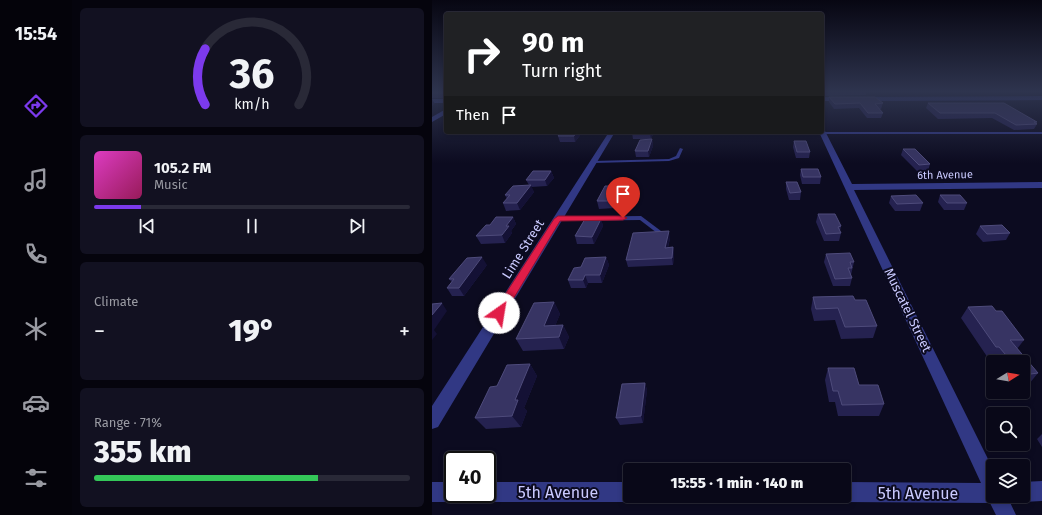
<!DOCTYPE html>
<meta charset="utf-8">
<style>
:root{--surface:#090818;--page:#121121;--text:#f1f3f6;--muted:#999aa2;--line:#292937;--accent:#7c3aed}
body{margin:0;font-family:"Fira Sans",sans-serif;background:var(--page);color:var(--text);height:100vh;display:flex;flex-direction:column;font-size:15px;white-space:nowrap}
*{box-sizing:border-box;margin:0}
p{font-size:13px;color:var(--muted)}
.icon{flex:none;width:22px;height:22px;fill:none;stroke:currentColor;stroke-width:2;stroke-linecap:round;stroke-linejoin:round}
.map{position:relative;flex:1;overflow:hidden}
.panel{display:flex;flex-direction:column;gap:8px;padding:8px;background:#05040d;width:360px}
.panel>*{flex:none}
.top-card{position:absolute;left:12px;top:12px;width:380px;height:122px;border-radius:4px;box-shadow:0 2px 6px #0003,0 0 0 1px var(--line);background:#202124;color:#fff;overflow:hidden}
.needle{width:26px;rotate:79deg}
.fabs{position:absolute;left:554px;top:355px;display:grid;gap:8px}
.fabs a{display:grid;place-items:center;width:44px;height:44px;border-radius:4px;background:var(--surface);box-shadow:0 2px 6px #0003,0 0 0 1px var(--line);font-size:20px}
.speed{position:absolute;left:12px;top:451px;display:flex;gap:8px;font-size:20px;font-weight:700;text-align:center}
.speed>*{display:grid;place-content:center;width:52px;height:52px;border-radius:50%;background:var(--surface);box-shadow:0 2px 6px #0003,0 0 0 1px var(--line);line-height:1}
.speed .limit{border:2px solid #111;border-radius:6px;background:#fff;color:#111}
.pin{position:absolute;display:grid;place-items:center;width:34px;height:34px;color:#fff;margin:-41px -17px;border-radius:50% 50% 50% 0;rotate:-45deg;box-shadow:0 0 4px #0007}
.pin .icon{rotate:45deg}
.me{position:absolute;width:44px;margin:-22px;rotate:32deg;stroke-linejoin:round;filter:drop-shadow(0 0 3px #0008)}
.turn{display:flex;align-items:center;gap:14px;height:84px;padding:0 12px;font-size:18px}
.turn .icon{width:52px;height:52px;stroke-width:2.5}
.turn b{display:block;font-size:28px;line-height:34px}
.then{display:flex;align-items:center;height:38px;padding:0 12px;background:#0003;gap:8px;font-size:15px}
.big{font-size:30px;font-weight:800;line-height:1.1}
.panel .card{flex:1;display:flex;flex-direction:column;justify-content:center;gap:6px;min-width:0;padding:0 14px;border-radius:6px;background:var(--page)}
.panel .dial{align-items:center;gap:0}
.dial svg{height:104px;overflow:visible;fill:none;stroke:var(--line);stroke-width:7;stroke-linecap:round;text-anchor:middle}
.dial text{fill:var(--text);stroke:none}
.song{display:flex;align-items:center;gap:12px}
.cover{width:48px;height:48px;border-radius:6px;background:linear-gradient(135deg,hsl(310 70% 55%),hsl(330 70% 35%))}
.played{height:4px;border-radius:2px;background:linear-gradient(90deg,var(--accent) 15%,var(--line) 15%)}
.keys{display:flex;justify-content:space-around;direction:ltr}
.heat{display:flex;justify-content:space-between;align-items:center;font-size:22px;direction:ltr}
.charge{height:6px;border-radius:3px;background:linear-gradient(90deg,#34c759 71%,var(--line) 0)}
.trip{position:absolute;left:191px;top:463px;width:228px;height:40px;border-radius:4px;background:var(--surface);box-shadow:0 2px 6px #0003,0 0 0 1px var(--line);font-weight:800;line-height:40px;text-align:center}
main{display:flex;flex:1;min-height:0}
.dock{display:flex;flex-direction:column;width:72px;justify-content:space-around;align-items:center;background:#04030a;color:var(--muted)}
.dock .icon{width:28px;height:28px}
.dock .active{color:var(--accent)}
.dock b{font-size:18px;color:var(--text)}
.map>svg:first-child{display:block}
</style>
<main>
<nav class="dock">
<b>15:54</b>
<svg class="icon active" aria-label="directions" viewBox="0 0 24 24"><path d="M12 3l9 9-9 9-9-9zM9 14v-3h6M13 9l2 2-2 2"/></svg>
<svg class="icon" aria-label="music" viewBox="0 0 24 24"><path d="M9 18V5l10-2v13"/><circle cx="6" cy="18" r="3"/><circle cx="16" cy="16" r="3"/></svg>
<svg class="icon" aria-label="phone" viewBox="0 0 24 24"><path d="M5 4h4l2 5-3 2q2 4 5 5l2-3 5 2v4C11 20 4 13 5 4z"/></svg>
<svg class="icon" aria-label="climate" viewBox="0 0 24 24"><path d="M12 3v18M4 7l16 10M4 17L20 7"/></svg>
<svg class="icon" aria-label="car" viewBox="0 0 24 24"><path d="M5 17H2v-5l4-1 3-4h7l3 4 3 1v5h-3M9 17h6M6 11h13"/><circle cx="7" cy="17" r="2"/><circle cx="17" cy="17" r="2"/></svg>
<svg class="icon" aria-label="filters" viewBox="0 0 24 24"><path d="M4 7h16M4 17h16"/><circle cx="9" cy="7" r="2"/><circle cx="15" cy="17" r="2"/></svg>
</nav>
<section class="panel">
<div class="card dial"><svg viewBox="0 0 100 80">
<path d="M14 69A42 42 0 1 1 86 69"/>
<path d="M14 69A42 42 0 0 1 14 26" stroke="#7c3aed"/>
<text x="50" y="56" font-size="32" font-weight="700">36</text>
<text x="50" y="72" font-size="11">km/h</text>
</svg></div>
<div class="card">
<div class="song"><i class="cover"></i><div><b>105.2 FM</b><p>Music</p></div></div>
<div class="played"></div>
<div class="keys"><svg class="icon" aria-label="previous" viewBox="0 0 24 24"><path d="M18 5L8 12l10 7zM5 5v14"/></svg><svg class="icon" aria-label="pause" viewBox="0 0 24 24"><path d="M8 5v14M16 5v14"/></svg><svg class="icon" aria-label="next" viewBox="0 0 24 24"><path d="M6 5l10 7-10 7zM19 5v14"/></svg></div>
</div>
<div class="card"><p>Climate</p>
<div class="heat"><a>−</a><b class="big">19°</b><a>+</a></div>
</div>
<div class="card"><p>Range · 71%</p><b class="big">355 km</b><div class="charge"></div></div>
</section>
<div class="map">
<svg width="610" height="515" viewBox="0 0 610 515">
<rect width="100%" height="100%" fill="#0c0b20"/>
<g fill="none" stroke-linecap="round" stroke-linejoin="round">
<path fill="#313884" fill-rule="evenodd" d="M390 132H610V134H391L389 133Z
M248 148 251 149 247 158 237 161 161 163 159 162 161 161 237 159 244 156Z
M209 216 229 231 230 232 229 233H225L208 220 126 221 123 219 126 217Z"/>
<path fill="#313884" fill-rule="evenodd" d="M14 109V114L0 122V117Z
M390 129 393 131 420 184 610 182V188L422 190 561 469V496H575L584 515H564L558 503 412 502 405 499 404 496H412V482L549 483 387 132H390Z
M610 481V501L591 502 584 499 583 496H591V482Z
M0 482H21V494H30L28 499 21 502H0Z
M55 482H198V496H206L205 499 198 502H55L48 499 46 494H55Z"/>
<path fill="#313884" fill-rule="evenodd" d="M610 96V100L431 101 428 99 431 97Z
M390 97H411L414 99 411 101H390Z
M0 99H14V103H0Z
M177 132H183L6 427 0 429V406Z"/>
</g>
<path fill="#252250" d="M0 91H14V98H0Z
M390 91H435L434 95 391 96 390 94Z
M397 97 451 103 449 109H447L451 113 449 118H435L427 108 402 109 397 102Z
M496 103H572L605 122 604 123 605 124 602 129 582 130 560 118 506 119 494 108Z
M200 132H222L219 139H201L200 133Z
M149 134 143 142H128L126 136Z
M220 139 221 146 217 157H204L203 151Z
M362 141 378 152 377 158H364L361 147Z
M471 149 498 164 496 171H485L469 155Z
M369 169 389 177 388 184H370L368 175Z
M119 171 122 178 115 186 99 187 102 192 88 210 74 211 71 203 75 199 73 195 97 185 94 180Z
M354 182 369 192 368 200H357L354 189Z
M190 193 183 208 167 209 165 201Z
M508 195 535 203 532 210H512L506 202Z
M459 196 491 203 488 211H463L457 203Z
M386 214 409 226 408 231 409 233 407 241H392L384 222Z
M81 217 84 224 79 231 80 233 73 243 49 244 44 236 58 225Z
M169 219 171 226 162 244H145L143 236Z
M548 226 578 233 574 240 551 242 544 234Z
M238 238 236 248 241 247 242 255 241 265 196 267 194 260Z
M394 254 422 262 419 275 420 278 418 286H401L392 262Z
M174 257 177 265 170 283H156L154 288H139L136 280 149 267Z
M55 265 32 296H20L15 288 20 282 17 279Z
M381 297 423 300 445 326 441 338 409 339 403 320 382 321 379 309Z
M122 302 128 314 123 326 131 325 137 337 132 349 91 351 84 339Z
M536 307 564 311 592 340 585 349 606 373 597 384H591V362H562L559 358H556L529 318Z
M98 364 105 376 92 408 95 411 89 427 54 429 43 418 65 386Z
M396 368 427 385 452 404 447 416H406L403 402H397L393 380Z
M213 383 215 390 211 423 188 425 184 418Z
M610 434V447L605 439Z"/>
<path fill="#141135" d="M0 99 3 104 0 106Z
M144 132H148L149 134 143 142 142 136Z
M219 132H222L219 139 218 133Z
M220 139 221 146 217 157 216 151Z
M119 171 122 178 115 186 113 180Z
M99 185 102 192 88 210 85 203Z
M188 186 190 193 183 208 182 201Z
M81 217 84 224 79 231 80 233 73 243 70 235 74 226Z
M169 219 171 226 162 244 160 237Z
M237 231 238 238 234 255 233 248Z
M241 247 242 255 241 265 240 258Z
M50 257 55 265 32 296 27 288Z
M174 257 177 265 170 283 168 275Z
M153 275 156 283 154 288 151 280Z
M122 302 128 314 118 338 112 326Z
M10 303 15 311 2 330 5 334 0 340V315Z
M131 325 137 337 132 349 127 337Z
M98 364 105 376 92 408 95 411 89 427 80 416 83 400Z
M213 383 215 390 211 423 209 416Z"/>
<path fill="#373463" stroke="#4e4b7b" d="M0 91H14V92L12 93H0Z
M397 97H443L451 103 443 104 451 113H436L428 103 403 104Z
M496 103H572L605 122H602L605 124 584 125 563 113H508Z
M129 132H144L142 136H126Z
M200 132H219L218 133H200Z
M220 139 216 151H203L208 140Z
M362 141H374L378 152H365Z
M471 149H483L498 164 487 165Z
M369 169H386L389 177H371Z
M101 171H119L113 180H94Z
M354 182H365L369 192 358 193Z
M99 185 85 203H71L78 195H73L81 186Z
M173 186H188L182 201H165Z
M484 195 491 203 465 204 459 196Z
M508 195H528L535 203H515Z
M386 214H403L409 226 406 227 409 233 394 234Z
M64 217H81L74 226H77L70 235 44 236 54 225H58Z
M153 219H169L160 237 143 236Z
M570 225 578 233 555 234 548 226Z
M237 231 233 248 241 247 240 258 194 260 201 233Z
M418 253 422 262H418L420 268H416L420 278 403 279 394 254Z
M50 257 27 288H15L22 279H17L35 258Z
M174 257 168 275H153L151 280H136L142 268 149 267 153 258Z
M421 296 423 300H434L445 326 413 327 406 308 384 309 381 297Z
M122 302 112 326 131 325 127 337 84 339 102 303Z
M10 303 0 315V304Z
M560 306 564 311H570L592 340H578L606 373 591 375V362H580L567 347H564L536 307Z
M98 364 83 400H86L80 416 43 418 58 387 65 386 75 365Z
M396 368H422L427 385H446L452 404 410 405 406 391H401Z
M213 383 209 416 184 418 190 384Z"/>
<linearGradient id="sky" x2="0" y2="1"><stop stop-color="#070612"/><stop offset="0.56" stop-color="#2e344e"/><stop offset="1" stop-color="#2e344e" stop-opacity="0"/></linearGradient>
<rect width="610" height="163" fill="url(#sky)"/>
<path fill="#e11d48" stroke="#92132f" d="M126 216H191L195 218 191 220 128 221 71 316H63L62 313 63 310 122 219Z"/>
<g text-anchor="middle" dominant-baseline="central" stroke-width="4" stroke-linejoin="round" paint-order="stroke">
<g font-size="11" fill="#cacaff" stroke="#0c0b20">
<text transform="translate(513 175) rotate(-1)">6th Avenue</text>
</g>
<g font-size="13" fill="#cacaff" stroke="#0c0b20">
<text transform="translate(91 249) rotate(-58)">Lime Street</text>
<text transform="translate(476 310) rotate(64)">Muscatel Street</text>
</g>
<g font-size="16" fill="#cacaff" stroke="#0c0b20">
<text x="126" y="492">5th Avenue</text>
<text x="486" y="493">5th Avenue</text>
</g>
</g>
</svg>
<div class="fabs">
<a><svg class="needle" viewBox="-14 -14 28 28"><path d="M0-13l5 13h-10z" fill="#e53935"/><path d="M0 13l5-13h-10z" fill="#999aa2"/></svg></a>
<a><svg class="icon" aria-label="search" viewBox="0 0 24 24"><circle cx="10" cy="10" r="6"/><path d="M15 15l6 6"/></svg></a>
<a><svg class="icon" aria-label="layers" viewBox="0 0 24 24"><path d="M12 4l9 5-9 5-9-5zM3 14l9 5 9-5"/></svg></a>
</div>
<div class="speed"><div class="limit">40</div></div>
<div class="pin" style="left:191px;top:218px;background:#d93025"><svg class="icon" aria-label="arrive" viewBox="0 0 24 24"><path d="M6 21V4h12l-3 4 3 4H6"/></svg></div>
<svg class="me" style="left:67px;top:313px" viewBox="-20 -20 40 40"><circle r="19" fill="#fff"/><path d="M0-13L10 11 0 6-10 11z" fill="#e11d48"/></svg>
<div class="trip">15:55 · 1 min · 140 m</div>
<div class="top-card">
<div class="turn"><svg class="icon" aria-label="right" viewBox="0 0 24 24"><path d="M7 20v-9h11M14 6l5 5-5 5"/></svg><div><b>90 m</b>Turn right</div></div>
<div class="then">Then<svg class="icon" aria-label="arrive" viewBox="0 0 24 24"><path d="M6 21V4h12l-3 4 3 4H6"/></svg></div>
</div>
</div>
</main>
